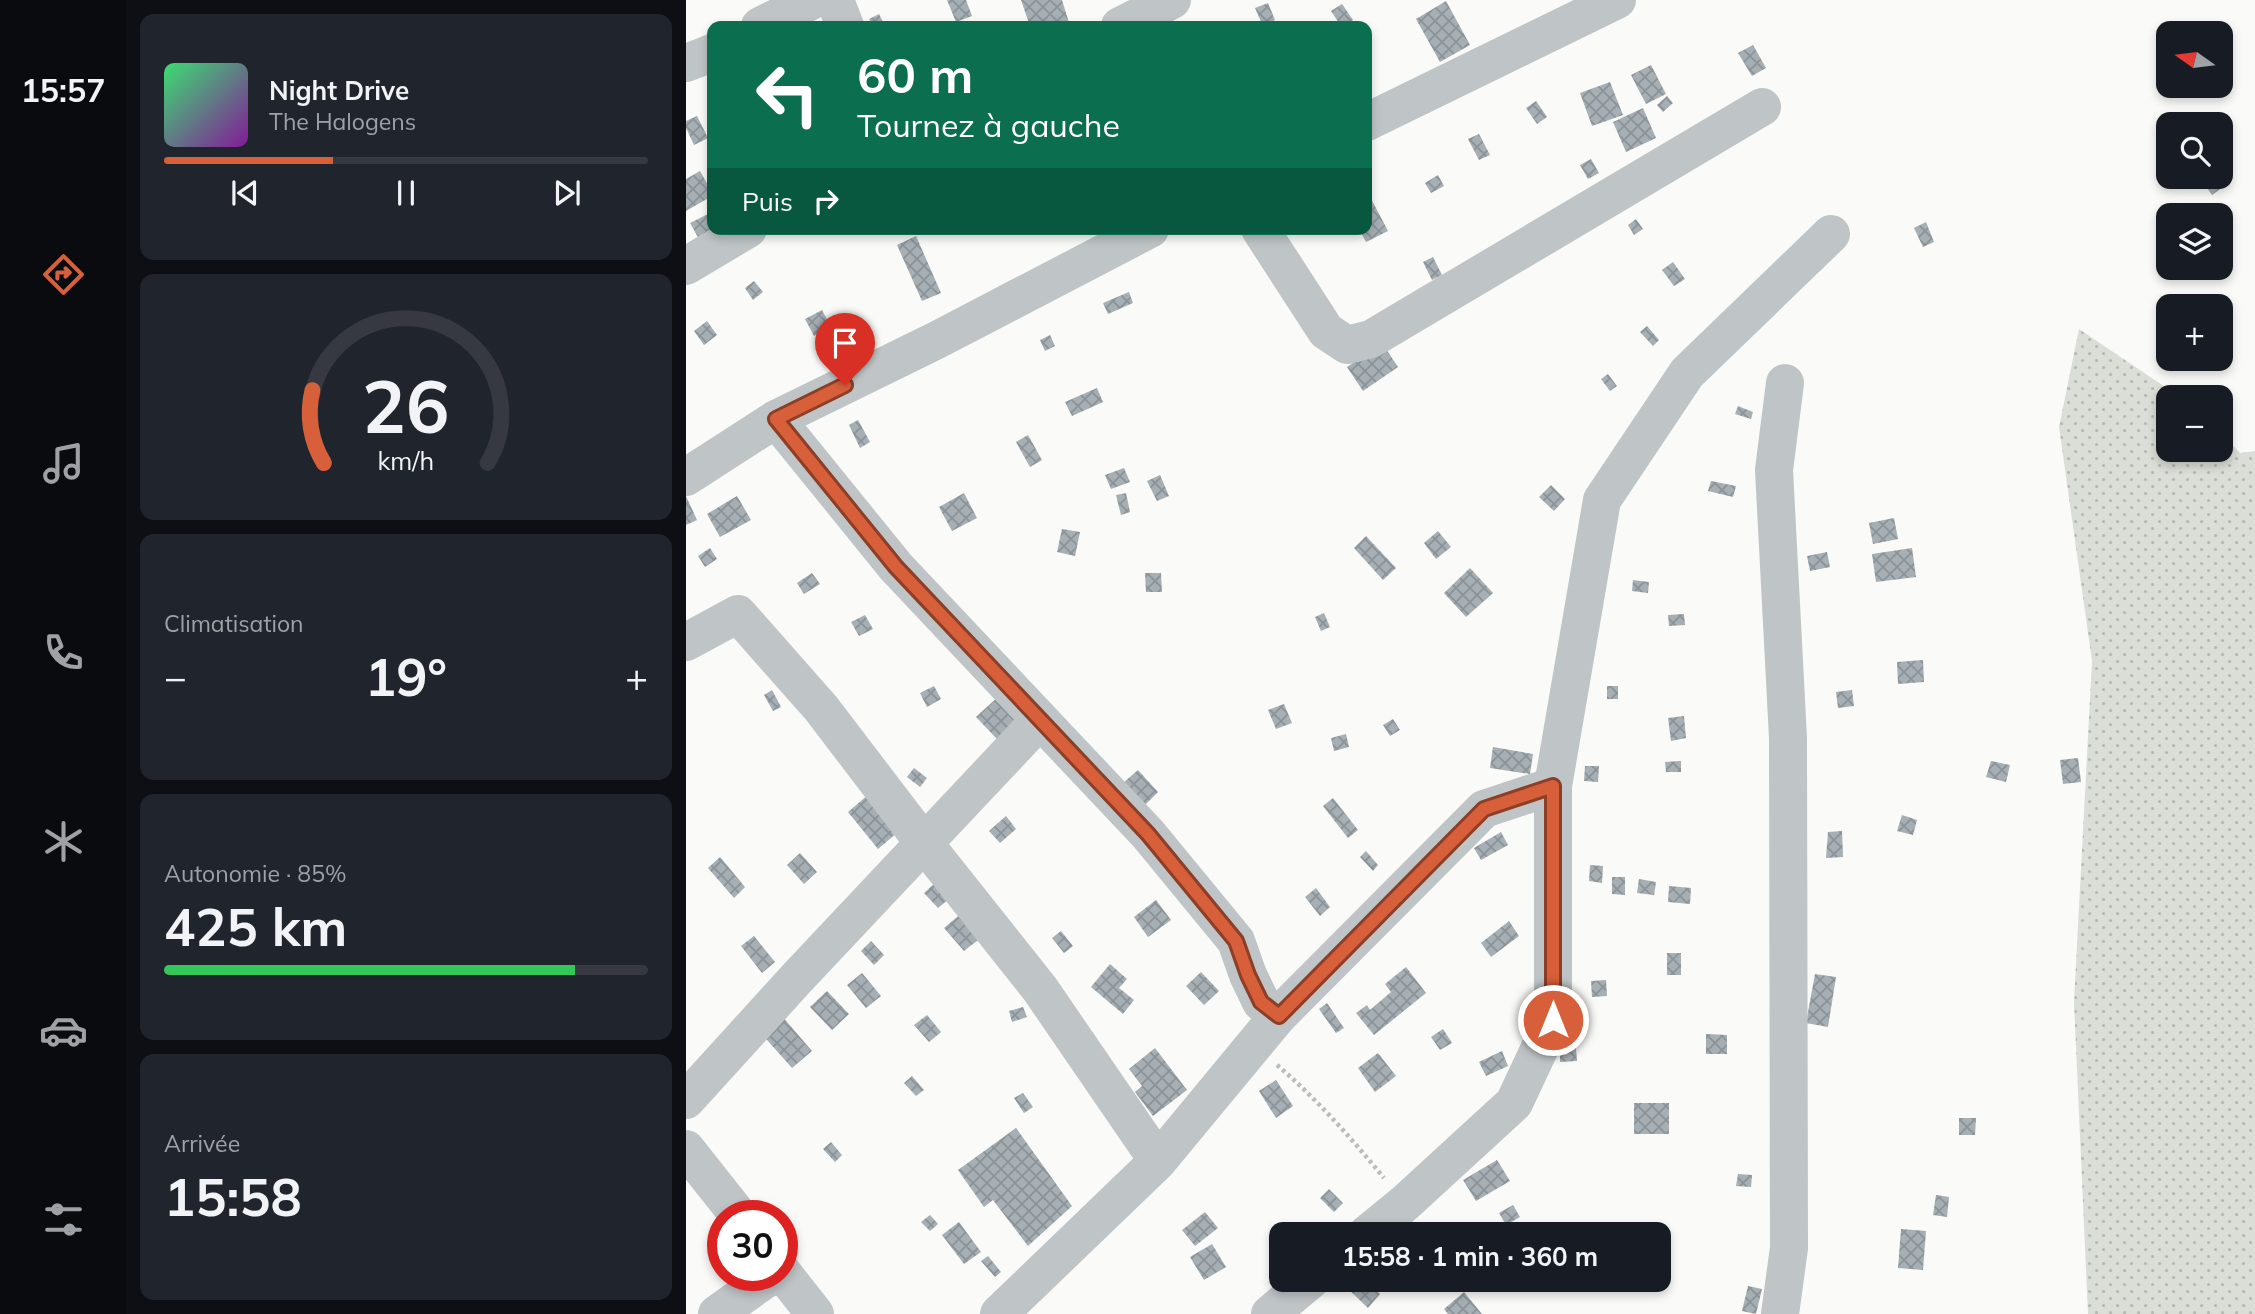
<!DOCTYPE html>
<html lang="fr">
<meta charset="utf-8">
<style>
:root{--surface:#171b24;--page:#20242c;--text:#f1f3f6;--muted:#9ea1a6;--line:#363941;--accent:#d75f3a}
body{margin:0;font-family:Mulish,sans-serif;background:var(--page);color:var(--text);height:100vh;display:flex;flex-direction:column;font-size:26px;white-space:nowrap}
*{box-sizing:border-box;margin:0}
p{font-size:23px;color:var(--muted)}
.icon{flex:none;width:38px;height:38px;fill:none;stroke:currentColor;stroke-width:2;stroke-linecap:round;stroke-linejoin:round}
.map{position:relative;flex:1;overflow:hidden}
.details{display:flex;flex-direction:column;gap:14px;padding:14px;background:#0d0f14;width:560px}
.details>*{flex:none}
.guide{position:absolute;left:21px;top:21px;width:665px;height:214px;border-radius:14px;box-shadow:0 4px 10px #0003;background:#0b6e4f;color:#fff;overflow:hidden}
.needle{width:46px;rotate:284deg}
.tools{position:absolute;left:1470px;top:21px;display:grid;gap:14px}
.tools a{display:grid;place-items:center;width:77px;height:77px;border-radius:14px;background:var(--surface);box-shadow:0 4px 10px #0003;font-size:35px}
.speed{position:absolute;left:21px;top:1200px;display:flex;gap:14px;font-size:35px;font-weight:700;text-align:center}
.speed>*{display:grid;place-content:center;width:91px;height:91px;border-radius:50%;background:var(--surface);box-shadow:0 4px 10px #0003;line-height:1}
.speed .limit{border:10px solid #d22;background:#fff;color:#111}
.pin{position:absolute;display:grid;place-items:center;width:60px;height:60px;color:#fff;margin:-72px -30px;border-radius:50% 50% 50% 0;rotate:-45deg;box-shadow:0 0 7px #0007}
.pin .icon{rotate:45deg}
.me{position:absolute;width:77px;margin:-38px;rotate:0deg;stroke-linejoin:round;filter:drop-shadow(0 0 5px #0008)}
.turn{display:flex;align-items:center;gap:24px;height:147px;padding:0 35px;font-size:32px}
.turn .icon{width:91px;height:91px;stroke-width:2.5}
.turn b{display:block;font-size:49px;line-height:60px}
.then{display:flex;align-items:center;height:66px;padding:0 35px;background:#0003;gap:14px;font-size:26px}
.big{font-size:52px;font-weight:700;line-height:1.1}
.details .widget{flex:1;display:flex;flex-direction:column;justify-content:center;gap:10px;min-width:0;padding:0 24px;border-radius:14px;background:var(--page)}
.details .dial{align-items:center;gap:0}
.dial svg{height:182px;overflow:visible;fill:none;stroke:var(--line);stroke-width:7;stroke-linecap:round;text-anchor:middle}
.dial text{fill:var(--text);stroke:none}
.song{display:flex;align-items:center;gap:21px}
.cover{width:84px;height:84px;border-radius:10px;background:linear-gradient(135deg,hsl(140 70% 55%),hsl(290 70% 35%))}
.played{height:7px;border-radius:4px;background:linear-gradient(90deg,var(--accent) 35%,var(--line) 35%)}
.keys{display:flex;justify-content:space-around;direction:ltr}
.heat{display:flex;justify-content:space-between;align-items:center;font-size:38px;direction:ltr}
.charge{height:10px;border-radius:5px;background:linear-gradient(90deg,#34c759 85%,var(--line) 0)}
.trip{position:absolute;left:583px;top:1222px;width:402px;height:70px;border-radius:14px;background:var(--surface);box-shadow:0 4px 10px #0003;font-weight:700;line-height:70px;text-align:center}
main{display:flex;flex:1;min-height:0}
.dock{display:flex;flex-direction:column;width:126px;justify-content:space-around;align-items:center;background:#090b0e;color:var(--muted)}
.dock .icon{width:49px;height:49px}
.dock .on{color:var(--accent)}
.dock b{font-size:32px;color:var(--text)}
.map>svg:first-child{display:block}
</style>
<main>
<nav class="dock">
<b>15:57</b>
<svg class="icon on" aria-label="directions" viewBox="0 0 24 24"><path d="M12 3l9 9-9 9-9-9zM9 14v-3h6M13 9l2 2-2 2"/></svg>
<svg class="icon" aria-label="music" viewBox="0 0 24 24"><path d="M9 18V5l10-2v13"/><circle cx="6" cy="18" r="3"/><circle cx="16" cy="16" r="3"/></svg>
<svg class="icon" aria-label="phone" viewBox="0 0 24 24"><path d="M5 4h4l2 5-3 2q2 4 5 5l2-3 5 2v4C11 20 4 13 5 4z"/></svg>
<svg class="icon" aria-label="climate" viewBox="0 0 24 24"><path d="M12 3v18M4 7l16 10M4 17L20 7"/></svg>
<svg class="icon" aria-label="car" viewBox="0 0 24 24"><path d="M5 17H2v-5l4-1 3-4h7l3 4 3 1v5h-3M9 17h6M6 11h13"/><circle cx="7" cy="17" r="2"/><circle cx="17" cy="17" r="2"/></svg>
<svg class="icon" aria-label="filters" viewBox="0 0 24 24"><path d="M4 7h16M4 17h16"/><circle cx="9" cy="7" r="2"/><circle cx="15" cy="17" r="2"/></svg>
</nav>
<section class="details">
<div class="widget">
<div class="song"><i class="cover"></i><div><b>Night Drive</b><p>The Halogens</p></div></div>
<div class="played"></div>
<div class="keys"><svg class="icon" aria-label="previous" viewBox="0 0 24 24"><path d="M18 5L8 12l10 7zM5 5v14"/></svg><svg class="icon" aria-label="pause" viewBox="0 0 24 24"><path d="M8 5v14M16 5v14"/></svg><svg class="icon" aria-label="next" viewBox="0 0 24 24"><path d="M6 5l10 7-10 7zM19 5v14"/></svg></div>
</div>
<div class="widget dial"><svg viewBox="0 0 100 80">
<path d="M14 69A42 42 0 1 1 86 69"/>
<path d="M14 69A42 42 0 0 1 9 37" stroke="#d75f3a"/>
<text x="50" y="56" font-size="32" font-weight="700">26</text>
<text x="50" y="72" font-size="11">km/h</text>
</svg></div>
<div class="widget"><p>Climatisation</p>
<div class="heat"><a>−</a><b class="big">19°</b><a>+</a></div>
</div>
<div class="widget"><p>Autonomie · 85%</p><b class="big">425 km</b><div class="charge"></div></div>
<div class="widget"><p>Arrivée</p><b class="big">15:58</b></div>
</section>
<div class="map">
<svg width="1569" height="1314" viewBox="0 0 1569 1314">
<defs>
<pattern id="grass-dots" width="8" height="8" patternUnits="userSpaceOnUse" patternTransform="scale(1.75)"><rect width="8" height="8" fill="#daded7"/><path d="M2 2h.1M6 6h.1" fill="none" stroke="#b5b9b4" stroke-width="1.8" stroke-linecap="round"/></pattern>
<pattern id="building-cross-hatch" width="8" height="8" patternUnits="userSpaceOnUse" patternTransform="scale(1.75)"><rect width="8" height="8" fill="#a6afb4"/><path d="M0 0l8 8M0 8l8-8" fill="none" stroke="#8b9398"/></pattern>
</defs>
<rect width="100%" height="100%" fill="#fafaf8"/>
<path fill="url(#grass-dots)" d="M1393 329 1494 397H1482V450H1535V433L1554 453 1569 451V1314H1402L1388 1002 1406 661 1373 427Z"/>
<path fill="url(#building-cross-hatch)" d="M261 0H280L286 16 270 22Z
M335 0H376L384 26H344Z
M760 1 784 45 754 62 730 19Z
M582 3 589 20 577 26 569 8Z
M656 4 667 20 655 26 645 11Z
M193 14 199 26H187L183 19Z
M1067 45 1080 68 1066 76 1052 53Z
M965 65 980 94 960 104 945 75Z
M924 82 937 115 906 126 894 93Z
M981 96 987 103 977 112 971 105Z
M850 101 861 117 851 124 840 108Z
M957 108 970 138 940 152 927 122Z
M11 116 22 138 8 145 0 128V121Z
M793 134 804 155 793 160 782 139Z
M905 159 913 173 902 179 894 165Z
M14 171 26 192V196L0 211V179Z
M752 175 758 186 745 193 739 183Z
M1522 177H1536L1541 184 1526 195 1516 181Z
M681 191 702 231 680 242 673 229H681Z
M26 212V229L13 239 4 223Z
M950 219 957 229 948 235 942 225Z
M1240 222 1248 242 1237 247 1228 228Z
M230 236 255 293 236 301 211 245Z
M747 257 756 275 746 280 737 262Z
M987 262 999 279 988 286 976 270Z
M68 281 77 292 67 300 59 288Z
M443 292 447 303 422 314 417 303Z
M136 310 145 327 128 336 119 319Z
M21 321 31 335 18 345 8 331Z
M961 326 973 340 967 346 954 332Z
M364 335 369 346 359 351 354 340Z
M696 343 712 367 677 391 661 367Z
M922 374 931 386 924 391 915 379Z
M411 388 417 402 386 416 379 402Z
M1052 406 1067 412 1065 419 1049 414Z
M172 420 184 442 174 448 163 425Z
M342 435 356 460 344 467 330 442Z
M438 468 444 482 425 489 419 475Z
M474 475 483 496 471 501 461 481Z
M1025 481 1050 486 1047 497 1022 491Z
M865 485 879 499 868 511 853 497Z
M278 493 291 518 266 531 253 507Z
M440 493 444 512 435 515 430 495Z
M0 496 11 520 0 525Z
M51 496 65 520 34 537 21 514Z
M1208 518 1212 539 1187 544 1183 523Z
M376 529 394 532 389 556 371 552Z
M752 531 765 547 750 559 738 543Z
M680 536 710 568 697 580 668 548Z
M24 548 31 559 19 567 12 556Z
M1226 548 1230 577 1190 582 1186 554Z
M1141 552 1144 567 1124 571 1121 556Z
M784 568 807 593 780 617 758 593Z
M126 573 134 584 118 594 111 583Z
M459 573H475L476 592H460Z
M947 580 963 582 962 593 946 591Z
M638 613 644 627 635 631 629 617Z
M998 614 999 625 983 626 982 615Z
M179 615 187 629 173 636 165 622Z
M1237 660 1238 682 1212 684 1211 662Z
M248 686 255 699 241 707 234 693Z
M921 686H932V699H921Z
M86 690 95 707 87 711 78 695Z
M1166 690 1168 706 1152 708 1150 692Z
M314 695 336 718 312 740 290 717Z
M598 704 606 723 590 729 582 710Z
M998 716 1000 738 985 741 982 718Z
M707 719 714 730 704 736 697 725Z
M660 734 663 747 648 751 645 738Z
M807 747 847 754 844 774 804 768Z
M1392 758 1395 782 1377 784 1374 760Z
M995 761V772H980L979 762Z
M1305 761 1324 765 1320 782 1300 777Z
M899 766H913L912 782 898 781Z
M228 768 241 778 234 787 221 777Z
M452 770 472 792 458 806 437 783Z
M183 794 213 831 192 849 162 812Z
M647 798 672 830 662 838 637 806Z
M1216 815 1231 820 1227 835 1211 831Z
M320 816 330 829 314 843 303 831Z
M1156 831 1157 857 1140 858 1142 832Z
M815 832 822 845 795 860 788 848Z
M680 851 692 865 687 871 674 857Z
M114 853 131 872 118 884 101 865Z
M34 857 59 887 48 898 22 868Z
M904 865 917 866 916 883 903 881Z
M926 877H939V895L926 894Z
M953 879 970 882 968 895 951 893Z
M250 882 264 898 252 908 238 893Z
M983 886 1005 888 1004 904 982 902Z
M630 888 644 907 634 916 619 897Z
M470 900 485 920 462 937 448 917Z
M277 912 297 936 278 951 258 928Z
M823 921 833 936 805 957 795 943Z
M375 931 387 946 378 953 366 938Z
M68 936 89 962 76 973 55 946Z
M185 941 198 955 188 965 175 951Z
M981 953H995V975H981Z
M424 964 441 979 433 988 448 1000 437 1014 405 987Z
M720 967 740 993 688 1035 670 1013 681 1005 684 1010 705 992 699 984Z
M515 972 533 991 518 1005 500 986Z
M176 973 195 996 180 1008 161 985Z
M1129 974 1150 977 1142 1027 1120 1023Z
M920 980 921 996 906 997 905 981Z
M141 991 163 1014 146 1030 124 1007Z
M641 1003 658 1028 650 1033 633 1009Z
M337 1007 341 1017 326 1022 323 1011Z
M95 1015 126 1051 106 1068 75 1033Z
M241 1015 255 1032 243 1042 228 1025Z
M757 1029 766 1043 754 1050 745 1037Z
M1020 1034 1041 1035V1054H1020Z
M469 1048 501 1090 467 1116 449 1092 456 1086 443 1069Z
M890 1048 891 1061 874 1062V1049Z
M816 1051 822 1066 800 1076 793 1062Z
M692 1053 710 1076 689 1092 672 1068Z
M226 1076 238 1090 230 1096 218 1083Z
M590 1080 607 1106 590 1118 573 1091Z
M337 1093 347 1107 338 1113 328 1098Z
M948 1103H983V1134H948Z
M1273 1118H1290L1289 1135H1273Z
M330 1128 386 1206 342 1246 307 1200 298 1207 272 1170Z
M145 1142 156 1155 149 1162 137 1149Z
M811 1160 824 1181 790 1201 777 1180Z
M1052 1174 1066 1175 1065 1187 1050 1186Z
M643 1189 657 1203 648 1212 634 1198Z
M1250 1195 1263 1197 1261 1217 1247 1215Z
M827 1205 834 1217 820 1225 813 1213Z
M519 1212 532 1228 509 1246 496 1230Z
M244 1215 252 1224 244 1231 235 1222Z
M273 1222 295 1252 278 1264 256 1235Z
M1215 1229 1240 1231 1237 1270 1212 1268Z
M526 1244 540 1267 518 1280 504 1257Z
M302 1256 315 1272 309 1277 295 1261Z
M669 1279H678L694 1294 682 1308 661 1288Z
M1062 1286 1076 1289 1070 1314 1056 1311Z
M778 1292 796 1314H762L758 1309Z"/>
<g fill="none" stroke-linecap="round" stroke-linejoin="round">
<path stroke="#babdc0" stroke-width="4.5" stroke-dasharray="3.5 3.5" stroke-linecap="butt" d="M591 1065C631 1099 665 1138 698 1178"/>
<path stroke="#bfc4c7" stroke-width="38" d="M149 0 159 26
M74 26 127 0
M434 26 486 0
M0 63 26 53
M681 122 931 0
M574 229 640 331 661 345 685 339 1076 107
M0 266 62 229
M90 419 210 567 462 834 550 941 562 975 575 1002 592 1016
M0 477 90 419 251 340 464 229
M0 642 52 614 135 708 238 843 354 989 472 1161
M0 1100 110 979 353 721
M0 1149 53 1216
M681 1234 719 1203 828 1103 867 1020V786L916 500 1001 373 1145 234
M96 1272 129 1314
M31 1314 84 1276
M313 1314 472 1161 592 1016 798 809 867 786
M584 1314 626 1279
M1094 1314 1103 1248 1102 738 1088 470 1099 383"/>
</g>
<g fill="none" stroke-linecap="round" stroke-linejoin="round">
<defs>
<path id="route" d="M159 385 90 419 210 567 462 834 550 941 562 975 575 1002 593 1016 798 809 867 786V1020"/>
</defs>
<use href="#route" stroke="#8c3e26" stroke-width="18"/>
<use href="#route" stroke="#d75f3a" stroke-width="12"/>
</g>
</svg>
<div class="tools">
<a><svg class="needle" viewBox="-14 -14 28 28"><path d="M0-13l5 13h-10z" fill="#e53935"/><path d="M0 13l5-13h-10z" fill="#9ea1a6"/></svg></a>
<a><svg class="icon" aria-label="search" viewBox="0 0 24 24"><circle cx="10" cy="10" r="6"/><path d="M15 15l6 6"/></svg></a>
<a><svg class="icon" aria-label="layers" viewBox="0 0 24 24"><path d="M12 4l9 5-9 5-9-5zM3 14l9 5 9-5"/></svg></a>
<a>+</a>
<a>−</a>
</div>
<div class="speed"><div class="limit">30</div></div>
<div class="pin" style="left:159px;top:385px;background:#d93025"><svg class="icon" aria-label="arrive" viewBox="0 0 24 24"><path d="M6 21V4h12l-3 4 3 4H6"/></svg></div>
<svg class="me" style="left:867px;top:1020px" viewBox="-20 -20 40 40"><circle r="17" fill="#d75f3a" stroke="#fff" stroke-width="3"/><path d="M0-11L8 9 0 5-8 9z" fill="#fff"/></svg>
<div class="trip">15:58 · 1 min · 360 m</div>
<div class="guide">
<div class="turn"><svg class="icon" aria-label="left" viewBox="0 0 24 24"><path d="M17 20v-9H6M10 6l-5 5 5 5"/></svg><div><b>60 m</b>Tournez à gauche</div></div>
<div class="then">Puis<svg class="icon" aria-label="right" viewBox="0 0 24 24"><path d="M7 20v-9h11M14 6l5 5-5 5"/></svg></div>
</div>
</div>
</main>
